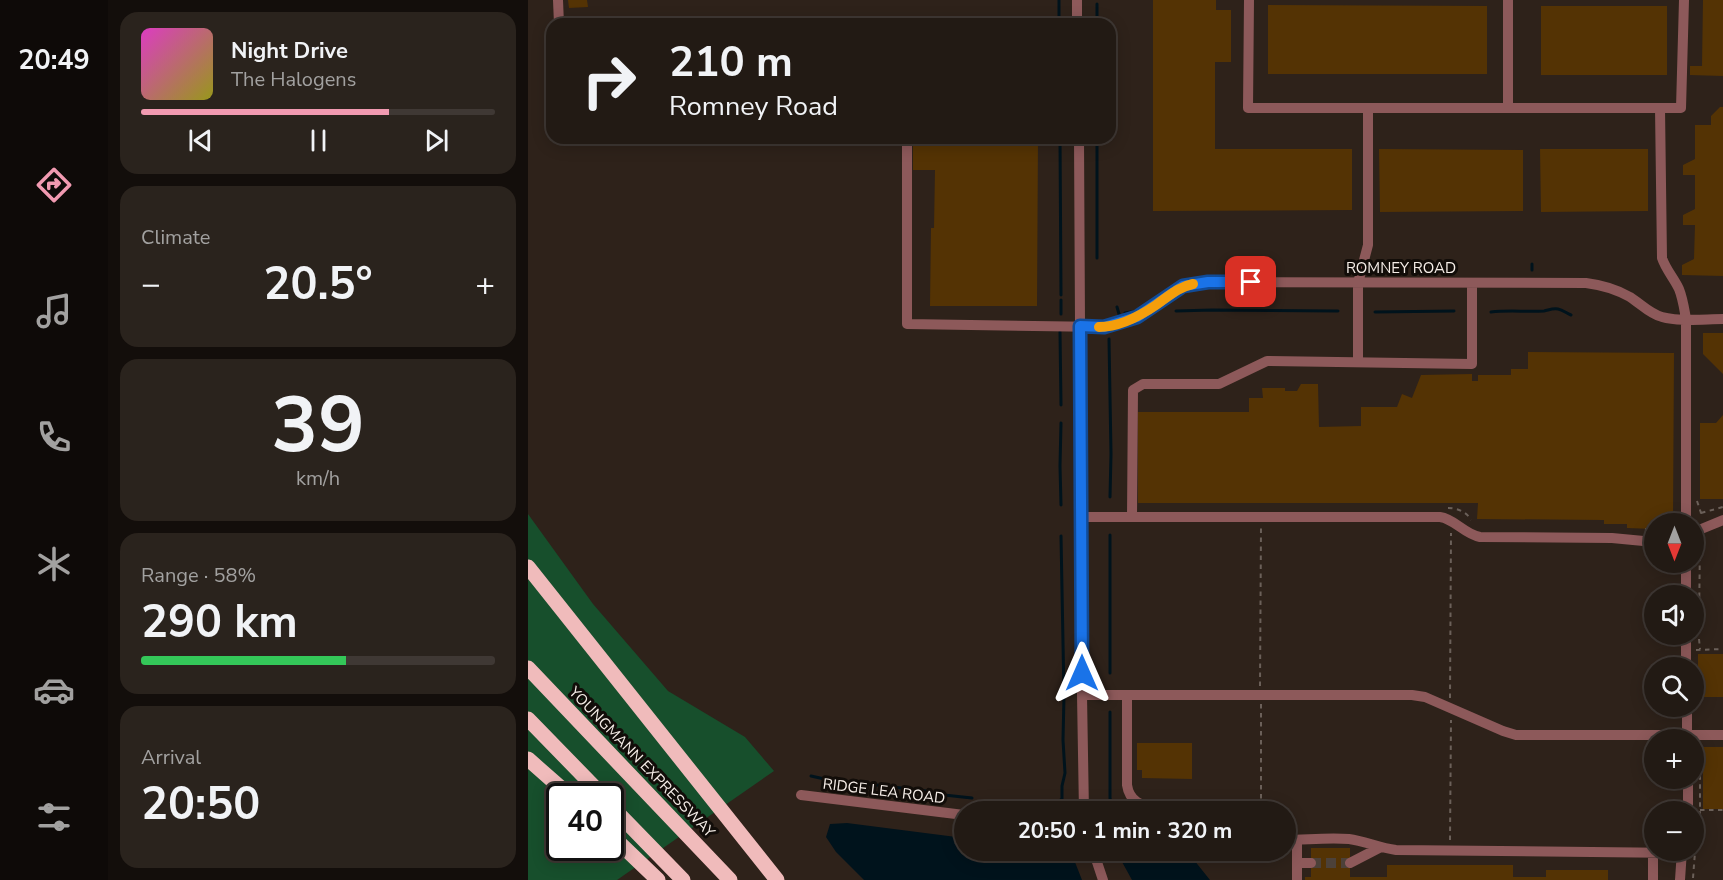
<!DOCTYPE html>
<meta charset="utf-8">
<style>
:root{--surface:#221a14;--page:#2a231d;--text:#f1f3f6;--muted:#a2a1a0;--line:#3f3834;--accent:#f19ab1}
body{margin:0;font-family:"Nunito Sans",sans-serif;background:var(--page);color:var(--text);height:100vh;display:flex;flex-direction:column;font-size:22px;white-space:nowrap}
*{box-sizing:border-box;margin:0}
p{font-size:20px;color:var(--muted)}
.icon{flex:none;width:33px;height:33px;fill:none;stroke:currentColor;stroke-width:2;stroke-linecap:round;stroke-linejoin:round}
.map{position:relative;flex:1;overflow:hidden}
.details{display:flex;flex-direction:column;gap:12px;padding:12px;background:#130e0b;width:420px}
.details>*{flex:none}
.banner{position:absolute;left:18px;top:18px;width:570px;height:126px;border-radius:18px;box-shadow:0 3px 15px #0003,0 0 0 2px var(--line);background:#221a14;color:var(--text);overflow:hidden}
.needle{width:39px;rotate:180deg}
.fabs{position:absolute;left:1116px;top:513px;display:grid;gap:12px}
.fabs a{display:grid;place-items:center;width:60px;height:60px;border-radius:50%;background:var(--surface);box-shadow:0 3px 15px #0003,0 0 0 2px var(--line);font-size:30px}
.speed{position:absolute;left:18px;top:783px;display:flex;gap:12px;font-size:30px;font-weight:700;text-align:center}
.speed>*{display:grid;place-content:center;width:78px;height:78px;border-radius:50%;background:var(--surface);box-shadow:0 3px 15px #0003,0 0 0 2px var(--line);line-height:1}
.speed .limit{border:3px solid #111;border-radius:9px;background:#fff;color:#111}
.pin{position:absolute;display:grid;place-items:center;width:51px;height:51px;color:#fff;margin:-26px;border-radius:12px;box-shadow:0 3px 9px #0006}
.me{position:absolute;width:66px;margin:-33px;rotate:0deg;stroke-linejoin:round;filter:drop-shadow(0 0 4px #0008)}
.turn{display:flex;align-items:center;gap:21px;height:126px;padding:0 24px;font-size:27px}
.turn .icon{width:78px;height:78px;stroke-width:2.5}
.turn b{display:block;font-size:42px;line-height:51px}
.big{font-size:45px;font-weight:700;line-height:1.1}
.details .widget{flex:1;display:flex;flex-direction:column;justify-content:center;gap:9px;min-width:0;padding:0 21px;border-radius:18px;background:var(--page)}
.details .dial{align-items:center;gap:0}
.dial b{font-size:78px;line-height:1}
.song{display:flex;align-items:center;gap:18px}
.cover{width:72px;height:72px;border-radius:9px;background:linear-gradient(135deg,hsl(310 70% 55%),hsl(60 70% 35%))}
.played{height:6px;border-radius:3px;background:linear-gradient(90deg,var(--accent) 70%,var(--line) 70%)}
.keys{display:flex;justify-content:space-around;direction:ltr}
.heat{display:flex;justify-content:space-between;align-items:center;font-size:33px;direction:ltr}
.charge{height:9px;border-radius:4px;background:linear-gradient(90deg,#34c759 58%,var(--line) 0)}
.trip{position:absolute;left:426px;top:801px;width:342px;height:60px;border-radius:30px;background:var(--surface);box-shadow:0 3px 15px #0003,0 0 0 2px var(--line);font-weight:700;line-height:60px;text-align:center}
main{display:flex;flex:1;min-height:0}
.menu{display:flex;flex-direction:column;width:108px;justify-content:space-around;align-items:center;background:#0e0a08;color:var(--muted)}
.menu .icon{width:42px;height:42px}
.menu .selected{color:var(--accent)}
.menu b{font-size:27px;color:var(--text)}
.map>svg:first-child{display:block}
</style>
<main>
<nav class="menu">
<b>20:49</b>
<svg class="icon selected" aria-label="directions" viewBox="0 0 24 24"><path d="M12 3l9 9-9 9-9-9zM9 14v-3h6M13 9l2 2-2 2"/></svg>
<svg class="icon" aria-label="music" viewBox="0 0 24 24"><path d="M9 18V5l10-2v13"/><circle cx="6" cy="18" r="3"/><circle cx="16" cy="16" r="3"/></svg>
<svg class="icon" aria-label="phone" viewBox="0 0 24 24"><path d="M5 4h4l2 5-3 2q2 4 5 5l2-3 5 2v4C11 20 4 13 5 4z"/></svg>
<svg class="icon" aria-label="climate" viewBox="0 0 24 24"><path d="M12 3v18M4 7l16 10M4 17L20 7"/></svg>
<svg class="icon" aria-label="car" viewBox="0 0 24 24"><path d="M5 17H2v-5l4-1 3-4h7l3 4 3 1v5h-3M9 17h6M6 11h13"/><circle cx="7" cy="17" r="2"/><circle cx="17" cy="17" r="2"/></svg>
<svg class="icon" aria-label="filters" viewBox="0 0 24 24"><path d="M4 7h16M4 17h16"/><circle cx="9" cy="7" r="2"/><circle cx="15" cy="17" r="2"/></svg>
</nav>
<section class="details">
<div class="widget">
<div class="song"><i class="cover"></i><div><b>Night Drive</b><p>The Halogens</p></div></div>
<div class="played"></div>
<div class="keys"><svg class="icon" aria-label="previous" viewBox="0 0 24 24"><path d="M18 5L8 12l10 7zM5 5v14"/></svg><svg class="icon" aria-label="pause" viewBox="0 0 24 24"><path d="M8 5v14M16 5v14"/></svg><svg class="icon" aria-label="next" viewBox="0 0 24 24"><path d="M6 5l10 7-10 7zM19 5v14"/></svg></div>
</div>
<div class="widget"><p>Climate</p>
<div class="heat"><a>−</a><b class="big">20.5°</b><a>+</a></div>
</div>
<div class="widget dial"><b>39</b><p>km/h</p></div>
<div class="widget"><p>Range · 58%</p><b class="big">290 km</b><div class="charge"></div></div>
<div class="widget"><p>Arrival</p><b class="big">20:50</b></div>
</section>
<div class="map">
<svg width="1195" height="880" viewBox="0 0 1195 880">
<rect width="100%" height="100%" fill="#2e221a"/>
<path fill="#174f2c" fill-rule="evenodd" d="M0 514 65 604 140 691 217 737 246 771 89 880H0ZM32 796H82V848H32Z"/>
<path fill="#00131c" d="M319 823 436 838V850L538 851 543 852 554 880H336L308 852 298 837 302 824Z
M588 851 634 852 662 855 682 880H604Z"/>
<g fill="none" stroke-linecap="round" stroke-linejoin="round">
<path stroke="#00131c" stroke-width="3" d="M531 0V24
M569 4V24
M532 138 533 295
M569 138V258
M1004 264V270
M533 300V314
M589 307 591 314
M648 311 684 310 810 311
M847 312 926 311
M963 312C980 310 998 312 1016 311 1021 310 1025 308 1030 309 1035 310 1038 313 1043 315
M597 313 609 311
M532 332 533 405
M581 339 583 454 582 497
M533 505 532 466 533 423
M582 673V535
M582 712V798L585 812
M283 776 301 780
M332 783 398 791
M416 795 444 798
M507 803 527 804 534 799V786L537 773 535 740 536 696 533 536"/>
</g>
<path fill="#543304" d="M40 0H59L60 7 41 8Z
M625 0H688V10H703V62H687V149H824V210L625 211Z
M1175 0H1195V76L1162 75V66H1174Z
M740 5 959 6V74H740Z
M1013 6H1139V75H1013Z
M1192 107H1195V276L1154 275V265L1166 259 1167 225H1155V215L1167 209V175H1155V165L1167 159V125H1183V116Z
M385 138H510L509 306H402L403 228H406L407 170H385Z
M851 149 995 150V211L852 212Z
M1012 149H1120V211L1013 212Z
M1175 333H1195V374L1175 354Z
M1000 352 1146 353 1145 521H1133V524H1126V529L1099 528V524H1076V520L949 519 950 503H610V412H721V398H735L734 388H757V391H769L773 384H790L791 427 833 426V407H869L874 394 884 398 893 375 944 374V381H950V375H983V369H1000Z
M1195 415V499H1172V423H1188Z
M1170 654H1195V697H1170Z
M609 743H664V779L614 778V770H609Z
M1175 747H1195V809H1175Z
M783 848H822V877H859V865H985V877H1018V870H1080V880H777V877H783Z"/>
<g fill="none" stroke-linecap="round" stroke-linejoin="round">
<path stroke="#4c4139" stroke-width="10" stroke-dasharray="10 5" stroke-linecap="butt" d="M783 863H822"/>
<path stroke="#6b6059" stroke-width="2" stroke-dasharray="4.5 4.5" stroke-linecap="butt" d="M1169 501 1173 513 1172 516
M920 508C929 508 939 512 943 520
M1173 513 1195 507
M1117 529 1126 530
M1171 624 1172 540
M1171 639 1172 649
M1168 650 1195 649
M1168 671 1169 701
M732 686 733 527
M922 698 923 533
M733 704V812
M1172 810H1195
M922 840 923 720
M1165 878 1167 852 1172 834V746"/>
<path stroke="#8d595a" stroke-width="10" d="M30 0 31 24
M549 0V24
M721 0 720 108H1153L1156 0
M980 108V0
M1132 108 1134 258C1138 270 1146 278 1151 289 1155 299 1156 308 1158 319V524
M379 138V324L576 327 609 317 655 286 680 282 1058 283C1074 285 1088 289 1102 297 1113 304 1122 314 1134 317 1151 322 1177 319 1195 319
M551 138 554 695 556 812
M830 362V283L840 245V108
M604 516 605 390 615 384H691L739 361 944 364V283
M553 517H912C927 519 936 534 952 537L1084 538 1126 542
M1166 532 1195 520
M1158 562V596
M1158 634V668
M554 695H884L897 697 975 731 988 735H1195
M599 695V785C602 806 620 806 638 812
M1159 706V740
M1160 778V812
M273 795 436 815
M758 840C778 840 800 837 821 839 837 841 851 848 868 850L1154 853
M565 850 575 880
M769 863H783
M822 863 851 848
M769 880V840
M1125 880V853
M1152 880 1154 850"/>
<path stroke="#f0bbbb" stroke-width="15" d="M0 567 249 880
M0 668 202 880
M0 719 75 796
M0 759 42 796
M82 805 155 880
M82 834 130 880"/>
</g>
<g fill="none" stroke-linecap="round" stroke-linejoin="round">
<defs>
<path id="route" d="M554 673 552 326 576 327 609 317 655 286 680 282H723"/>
</defs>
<use href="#route" stroke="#114b97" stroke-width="15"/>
<use href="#route" stroke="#1a73e8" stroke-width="10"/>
<path stroke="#f59e0b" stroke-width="10" d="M571 327C591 327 612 316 628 305 641 296 650 287 665 284"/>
</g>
<g text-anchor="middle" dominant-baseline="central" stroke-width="6" stroke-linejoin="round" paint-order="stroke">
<g font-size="15" fill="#f6eee8" stroke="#120d09">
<text x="873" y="268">ROMNEY ROAD</text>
<text transform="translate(114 762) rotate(46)">YOUNGMANN EXPRESSWAY</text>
<text transform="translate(356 791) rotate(7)">RIDGE LEA ROAD</text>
</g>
</g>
</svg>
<div class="fabs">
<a><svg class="needle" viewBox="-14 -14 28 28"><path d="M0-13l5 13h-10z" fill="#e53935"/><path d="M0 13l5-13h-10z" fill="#a2a1a0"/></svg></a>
<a><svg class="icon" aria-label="sound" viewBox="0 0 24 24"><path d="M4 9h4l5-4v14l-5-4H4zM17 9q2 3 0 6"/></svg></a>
<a><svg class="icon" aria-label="search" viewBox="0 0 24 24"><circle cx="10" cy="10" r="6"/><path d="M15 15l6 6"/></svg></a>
<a>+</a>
<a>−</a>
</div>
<div class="speed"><div class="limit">40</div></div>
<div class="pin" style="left:723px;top:282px;background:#d93025"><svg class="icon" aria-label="arrive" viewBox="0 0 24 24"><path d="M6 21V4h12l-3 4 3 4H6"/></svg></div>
<svg class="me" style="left:554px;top:673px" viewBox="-20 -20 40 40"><path d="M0-17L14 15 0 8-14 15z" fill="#1a73e8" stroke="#fff" stroke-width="4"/></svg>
<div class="trip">20:50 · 1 min · 320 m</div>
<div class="banner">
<div class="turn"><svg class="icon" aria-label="right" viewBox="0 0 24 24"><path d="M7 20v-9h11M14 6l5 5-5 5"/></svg><div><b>210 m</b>Romney Road</div></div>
</div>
</div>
</main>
